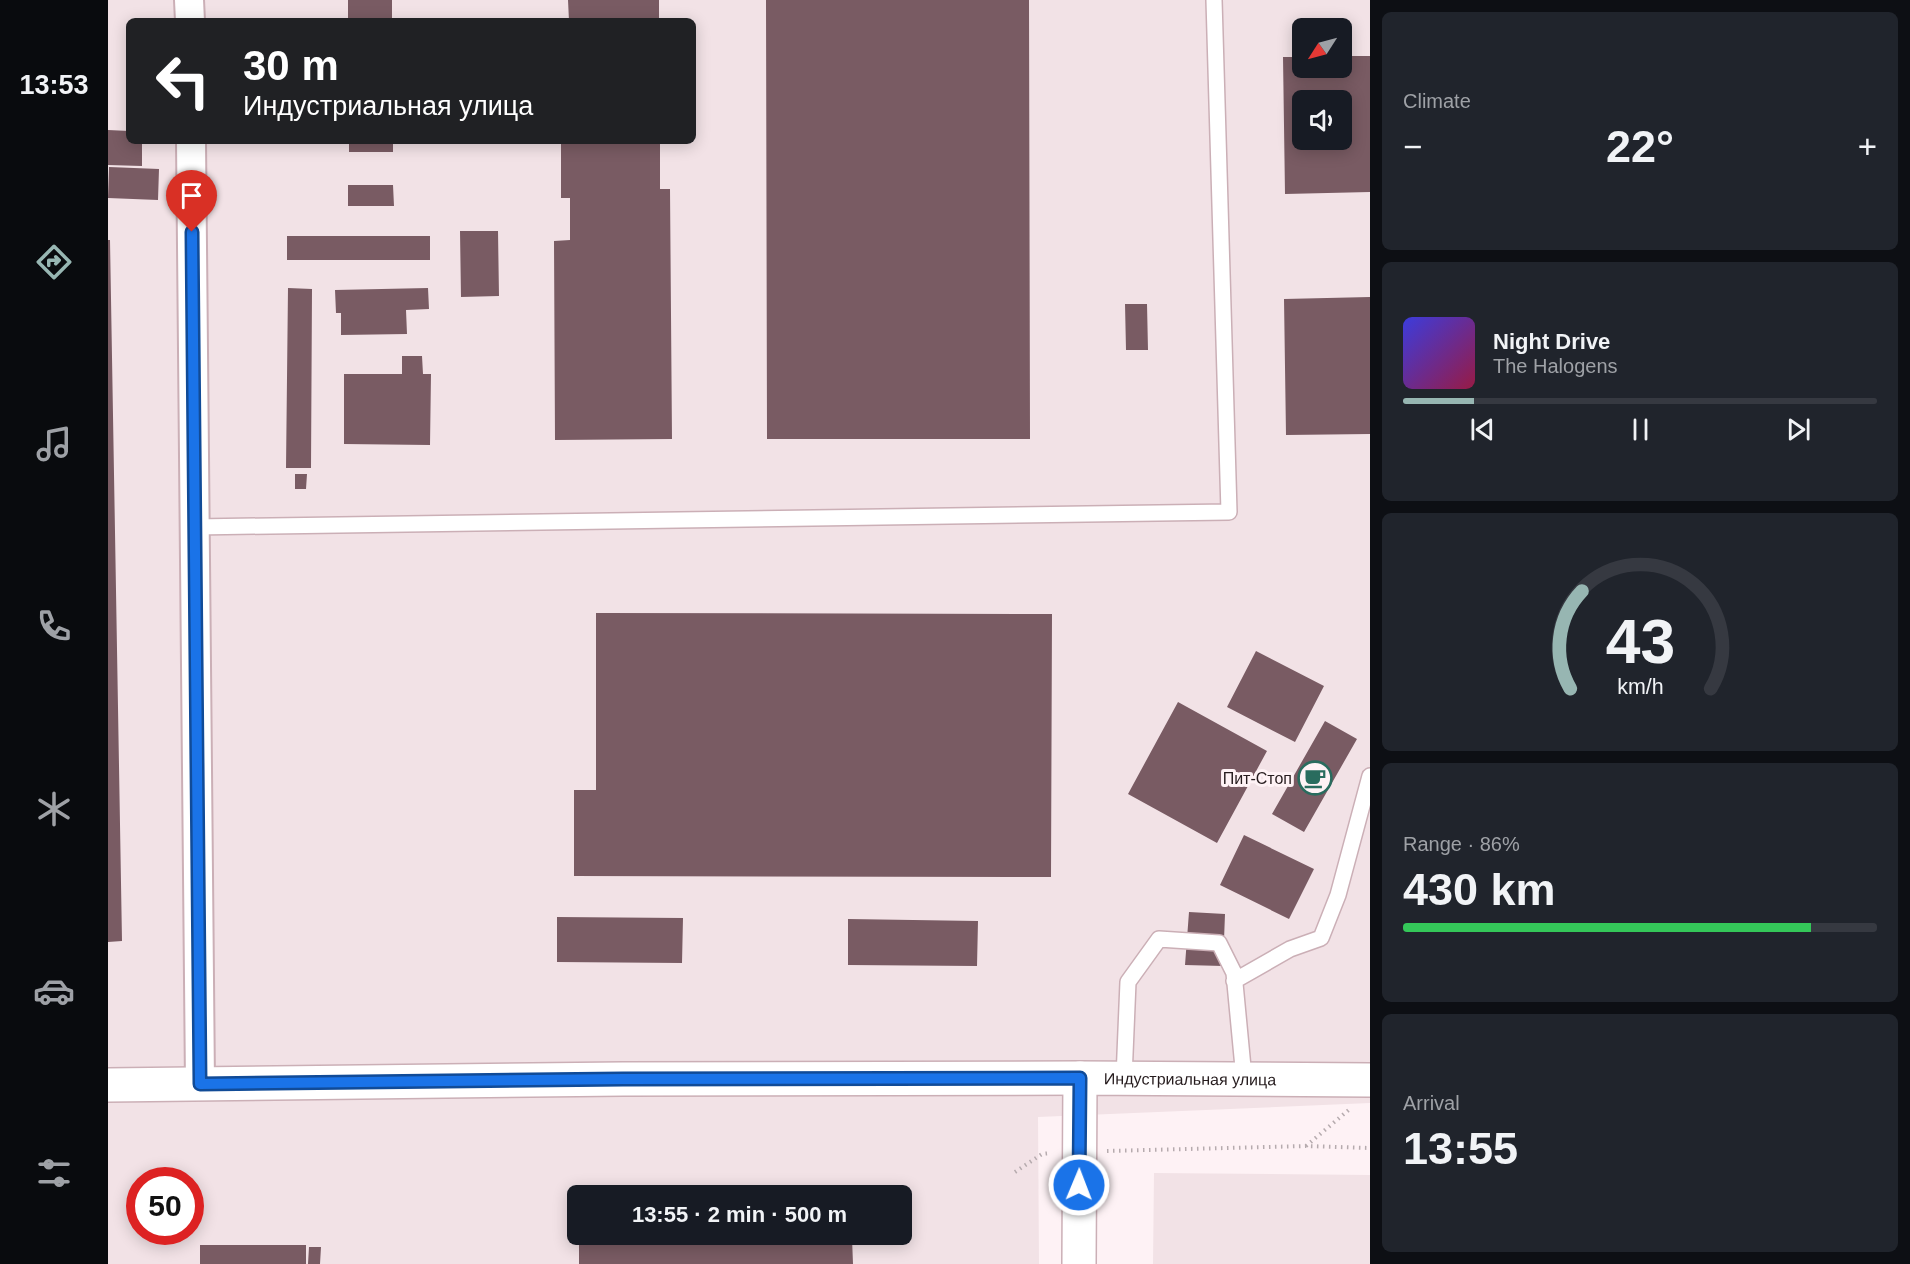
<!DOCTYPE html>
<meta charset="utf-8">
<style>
:root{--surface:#171b24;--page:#20242c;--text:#f1f3f6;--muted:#9ea1a6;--line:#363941;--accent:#97b6b2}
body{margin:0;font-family:Helvetica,sans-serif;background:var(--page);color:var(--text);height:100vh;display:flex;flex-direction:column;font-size:22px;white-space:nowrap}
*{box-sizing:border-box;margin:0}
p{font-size:20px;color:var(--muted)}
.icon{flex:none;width:33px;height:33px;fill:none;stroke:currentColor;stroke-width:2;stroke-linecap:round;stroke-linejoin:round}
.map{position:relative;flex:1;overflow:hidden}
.sheet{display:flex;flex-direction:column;gap:12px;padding:12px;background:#0d0f14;width:540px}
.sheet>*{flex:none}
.top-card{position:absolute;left:18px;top:18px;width:570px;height:126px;border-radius:9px;box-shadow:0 3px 15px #0003;background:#202124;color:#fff;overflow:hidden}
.needle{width:39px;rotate:234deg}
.buttons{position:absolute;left:1184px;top:18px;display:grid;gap:12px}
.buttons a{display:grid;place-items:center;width:60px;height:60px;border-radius:9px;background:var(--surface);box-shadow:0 3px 15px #0003;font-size:30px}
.speed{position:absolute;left:18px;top:1167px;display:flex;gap:12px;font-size:30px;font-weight:700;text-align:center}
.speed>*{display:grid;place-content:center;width:78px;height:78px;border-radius:50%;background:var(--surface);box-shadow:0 3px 15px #0003;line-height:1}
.speed .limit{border:9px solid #d22;background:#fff;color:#111}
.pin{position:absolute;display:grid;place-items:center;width:51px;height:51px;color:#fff;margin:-62px -26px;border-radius:50% 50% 50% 0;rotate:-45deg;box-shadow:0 0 6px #0007}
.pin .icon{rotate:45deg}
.me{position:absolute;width:66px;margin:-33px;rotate:1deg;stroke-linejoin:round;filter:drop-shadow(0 0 4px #0008)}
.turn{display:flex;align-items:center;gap:21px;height:126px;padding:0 18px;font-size:27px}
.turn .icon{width:78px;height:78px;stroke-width:2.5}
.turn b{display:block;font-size:42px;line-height:51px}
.big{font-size:45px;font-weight:600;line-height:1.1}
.sheet .card{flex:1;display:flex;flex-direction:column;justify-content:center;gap:9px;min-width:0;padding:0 21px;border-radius:9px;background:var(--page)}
.sheet .dial{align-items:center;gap:0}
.dial svg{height:156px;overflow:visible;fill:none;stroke:var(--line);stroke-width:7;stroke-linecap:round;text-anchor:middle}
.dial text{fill:var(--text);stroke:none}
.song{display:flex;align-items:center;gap:18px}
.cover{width:72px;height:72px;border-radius:9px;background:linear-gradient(135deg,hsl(240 70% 55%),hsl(340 70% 35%))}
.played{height:6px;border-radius:3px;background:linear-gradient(90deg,var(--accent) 15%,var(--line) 15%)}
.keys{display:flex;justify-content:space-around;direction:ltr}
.heat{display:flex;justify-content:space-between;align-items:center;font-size:33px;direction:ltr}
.charge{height:9px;border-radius:4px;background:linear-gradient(90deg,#34c759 86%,var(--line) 0)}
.trip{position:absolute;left:459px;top:1185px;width:345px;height:60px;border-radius:9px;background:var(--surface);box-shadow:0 3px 15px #0003;font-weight:600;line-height:60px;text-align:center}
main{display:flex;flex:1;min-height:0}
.menu{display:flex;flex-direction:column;width:108px;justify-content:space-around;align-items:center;background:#090b0e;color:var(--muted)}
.menu .icon{width:42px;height:42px}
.menu .selected{color:var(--accent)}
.menu b{font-size:27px;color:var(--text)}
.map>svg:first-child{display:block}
</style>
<main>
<nav class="menu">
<b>13:53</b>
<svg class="icon selected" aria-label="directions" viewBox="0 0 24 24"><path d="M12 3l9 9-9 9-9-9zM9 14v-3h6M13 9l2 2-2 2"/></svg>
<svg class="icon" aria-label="music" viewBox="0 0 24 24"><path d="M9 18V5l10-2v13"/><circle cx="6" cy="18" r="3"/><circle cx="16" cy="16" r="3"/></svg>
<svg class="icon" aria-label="phone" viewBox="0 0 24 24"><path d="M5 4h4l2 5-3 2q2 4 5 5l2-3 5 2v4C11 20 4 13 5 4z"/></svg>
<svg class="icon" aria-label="climate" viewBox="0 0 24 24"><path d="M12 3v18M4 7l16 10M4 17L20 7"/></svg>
<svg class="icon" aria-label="car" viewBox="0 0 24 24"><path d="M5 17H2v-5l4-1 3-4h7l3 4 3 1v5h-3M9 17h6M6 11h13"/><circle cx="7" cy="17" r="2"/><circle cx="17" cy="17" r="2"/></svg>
<svg class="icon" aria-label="filters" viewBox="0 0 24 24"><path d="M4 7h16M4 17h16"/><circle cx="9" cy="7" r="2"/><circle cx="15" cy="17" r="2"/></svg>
</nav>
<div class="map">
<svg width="1262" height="1264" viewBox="0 0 1262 1264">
<rect width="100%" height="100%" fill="#fef2f5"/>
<path fill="#f2e2e6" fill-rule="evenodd" d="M0 0H1262V1103L930 1117 931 1264H0ZM21 21H585V141H21ZM1194 28H1233V68H1194ZM1194 100H1233V140H1194ZM32 1180H82V1232H32ZM470 1196H794V1234H470Z
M1046 1173 1262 1175V1264H1045Z"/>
<path fill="#795b63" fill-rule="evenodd" d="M240 0H284V21H240Z
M460 0H551V21H461Z
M658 0H921L922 439H659Z
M1233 56H1262V192L1177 194 1175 57H1194V68H1233ZM1194 100H1233V140H1194Z
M0 130 21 131V141H34V166L0 165Z
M241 141H285V152H241Z
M453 141H552V189H562L564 439 447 440 446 241 462 240V198H453Z
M1 167 51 169 50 200 0 198Z
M240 185H285L286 206H240Z
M352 231H390L391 296 353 297Z
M179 236H322V260H179Z
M0 240H2L14 941 0 942Z
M180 288 204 289 203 468H178Z
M320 288 321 309 298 310 299 334 233 335V313H228L227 290Z
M1262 297V434L1178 435 1176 299Z
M1017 304H1039L1040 350H1018Z
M294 356H314L315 374H323L322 445 236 444V374H294Z
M187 474H199L198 489H187Z
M488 613 944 614 943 877 466 876V790H488Z
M1148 651 1216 686 1187 742 1119 707Z
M1070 702 1159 751 1109 843 1020 794Z
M1217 721 1249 739 1196 832 1164 814Z
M1136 835 1206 869 1181 919 1112 885Z
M1081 912 1117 914 1115 966 1077 965Z
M449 917 575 918 574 963 449 962Z
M740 919 870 921 869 966 740 965Z
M744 1238 745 1264H471V1239Z
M92 1245H198V1264H92Z
M201 1247H213L212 1264H200Z"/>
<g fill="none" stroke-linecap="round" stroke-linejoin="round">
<defs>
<path id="service" d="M87 527 1121 512 1106 0
M1126 981 1182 949 1213 938 1230 895 1262 776
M1016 1078 1020 982 1051 939 1111 943 1126 973 1136 1078"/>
<path id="minor" d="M81 0 82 21
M83 141 92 1084"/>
<path id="tertiary" d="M0 1085 515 1079 972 1078"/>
<g id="secondary">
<path id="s1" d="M971 1264 972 1078 1262 1080"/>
</g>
</defs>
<use href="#service" stroke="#cbafb6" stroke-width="18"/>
<use href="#minor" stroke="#cbafb6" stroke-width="32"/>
<use href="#tertiary" stroke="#cbafb6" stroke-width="36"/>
<use href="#secondary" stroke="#cbafb6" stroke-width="36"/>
<path stroke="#b6abae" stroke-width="4" stroke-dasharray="1.5 4.5" stroke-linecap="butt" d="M1198 1146 1243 1108
M999 1151 1198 1146 1262 1148
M907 1172 934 1154 943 1153"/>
<use href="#service" stroke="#fff" stroke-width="15"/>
<use href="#minor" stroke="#fff" stroke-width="28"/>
<use href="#tertiary" stroke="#fff" stroke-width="33"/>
<use href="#secondary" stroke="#fff" stroke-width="33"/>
</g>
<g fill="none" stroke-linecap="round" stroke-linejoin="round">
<defs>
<path id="route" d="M84 232 92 1084 515 1079 972 1078 971 1185"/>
</defs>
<use href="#route" stroke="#114b97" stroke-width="15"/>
<use href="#route" stroke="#1a73e8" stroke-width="10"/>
</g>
<defs>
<symbol id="cafe-ring" viewBox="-11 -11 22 22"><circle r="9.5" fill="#fef2f5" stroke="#296c5e" stroke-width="1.5"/><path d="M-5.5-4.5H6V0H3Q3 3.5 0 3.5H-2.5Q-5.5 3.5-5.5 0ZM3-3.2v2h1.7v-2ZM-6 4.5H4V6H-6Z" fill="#296c5e"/></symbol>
</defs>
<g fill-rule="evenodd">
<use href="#cafe-ring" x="1188" y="759" width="38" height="38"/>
</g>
<g text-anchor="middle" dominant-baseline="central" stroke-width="6" stroke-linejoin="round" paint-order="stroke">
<g font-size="16" fill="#261c1e" stroke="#fef2f5" text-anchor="end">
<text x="1184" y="778">Пит-Стоп</text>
</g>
<g font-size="16" fill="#261c1e" stroke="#fef2f5">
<text stroke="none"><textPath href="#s1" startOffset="296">Индустриальная улица</textPath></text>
</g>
</g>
</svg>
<div class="buttons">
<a><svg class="needle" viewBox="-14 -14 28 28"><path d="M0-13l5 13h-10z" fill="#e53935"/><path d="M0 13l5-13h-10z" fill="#9ea1a6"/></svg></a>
<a><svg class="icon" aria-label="sound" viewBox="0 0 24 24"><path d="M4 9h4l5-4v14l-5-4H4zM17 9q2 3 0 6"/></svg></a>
</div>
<div class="speed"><div class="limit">50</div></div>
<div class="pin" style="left:84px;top:232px;background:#d93025"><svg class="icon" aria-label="arrive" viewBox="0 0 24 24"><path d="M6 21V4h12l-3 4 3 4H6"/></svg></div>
<svg class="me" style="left:971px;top:1185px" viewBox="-20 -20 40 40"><circle r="17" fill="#1a73e8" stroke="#fff" stroke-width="3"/><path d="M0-11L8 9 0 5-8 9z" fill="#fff"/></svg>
<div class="trip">13:55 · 2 min · 500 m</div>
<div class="top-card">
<div class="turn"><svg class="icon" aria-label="left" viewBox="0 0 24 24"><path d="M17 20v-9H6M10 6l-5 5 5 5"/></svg><div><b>30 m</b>Индустриальная улица</div></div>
</div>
</div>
<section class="sheet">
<div class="card"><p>Climate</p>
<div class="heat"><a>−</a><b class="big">22°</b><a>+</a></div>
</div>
<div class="card">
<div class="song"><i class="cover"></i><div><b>Night Drive</b><p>The Halogens</p></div></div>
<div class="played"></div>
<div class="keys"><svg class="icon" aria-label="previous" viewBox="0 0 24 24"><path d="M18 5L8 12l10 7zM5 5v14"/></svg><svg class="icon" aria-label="pause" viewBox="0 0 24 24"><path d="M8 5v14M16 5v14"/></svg><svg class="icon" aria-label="next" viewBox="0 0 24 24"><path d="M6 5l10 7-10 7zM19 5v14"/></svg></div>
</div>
<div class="card dial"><svg viewBox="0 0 100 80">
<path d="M14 69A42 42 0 1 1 86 69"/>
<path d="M14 69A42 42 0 0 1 20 19" stroke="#97b6b2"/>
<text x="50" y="56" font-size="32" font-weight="700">43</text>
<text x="50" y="72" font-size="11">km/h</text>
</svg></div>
<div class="card"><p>Range · 86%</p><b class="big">430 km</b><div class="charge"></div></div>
<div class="card"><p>Arrival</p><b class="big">13:55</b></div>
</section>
</main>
